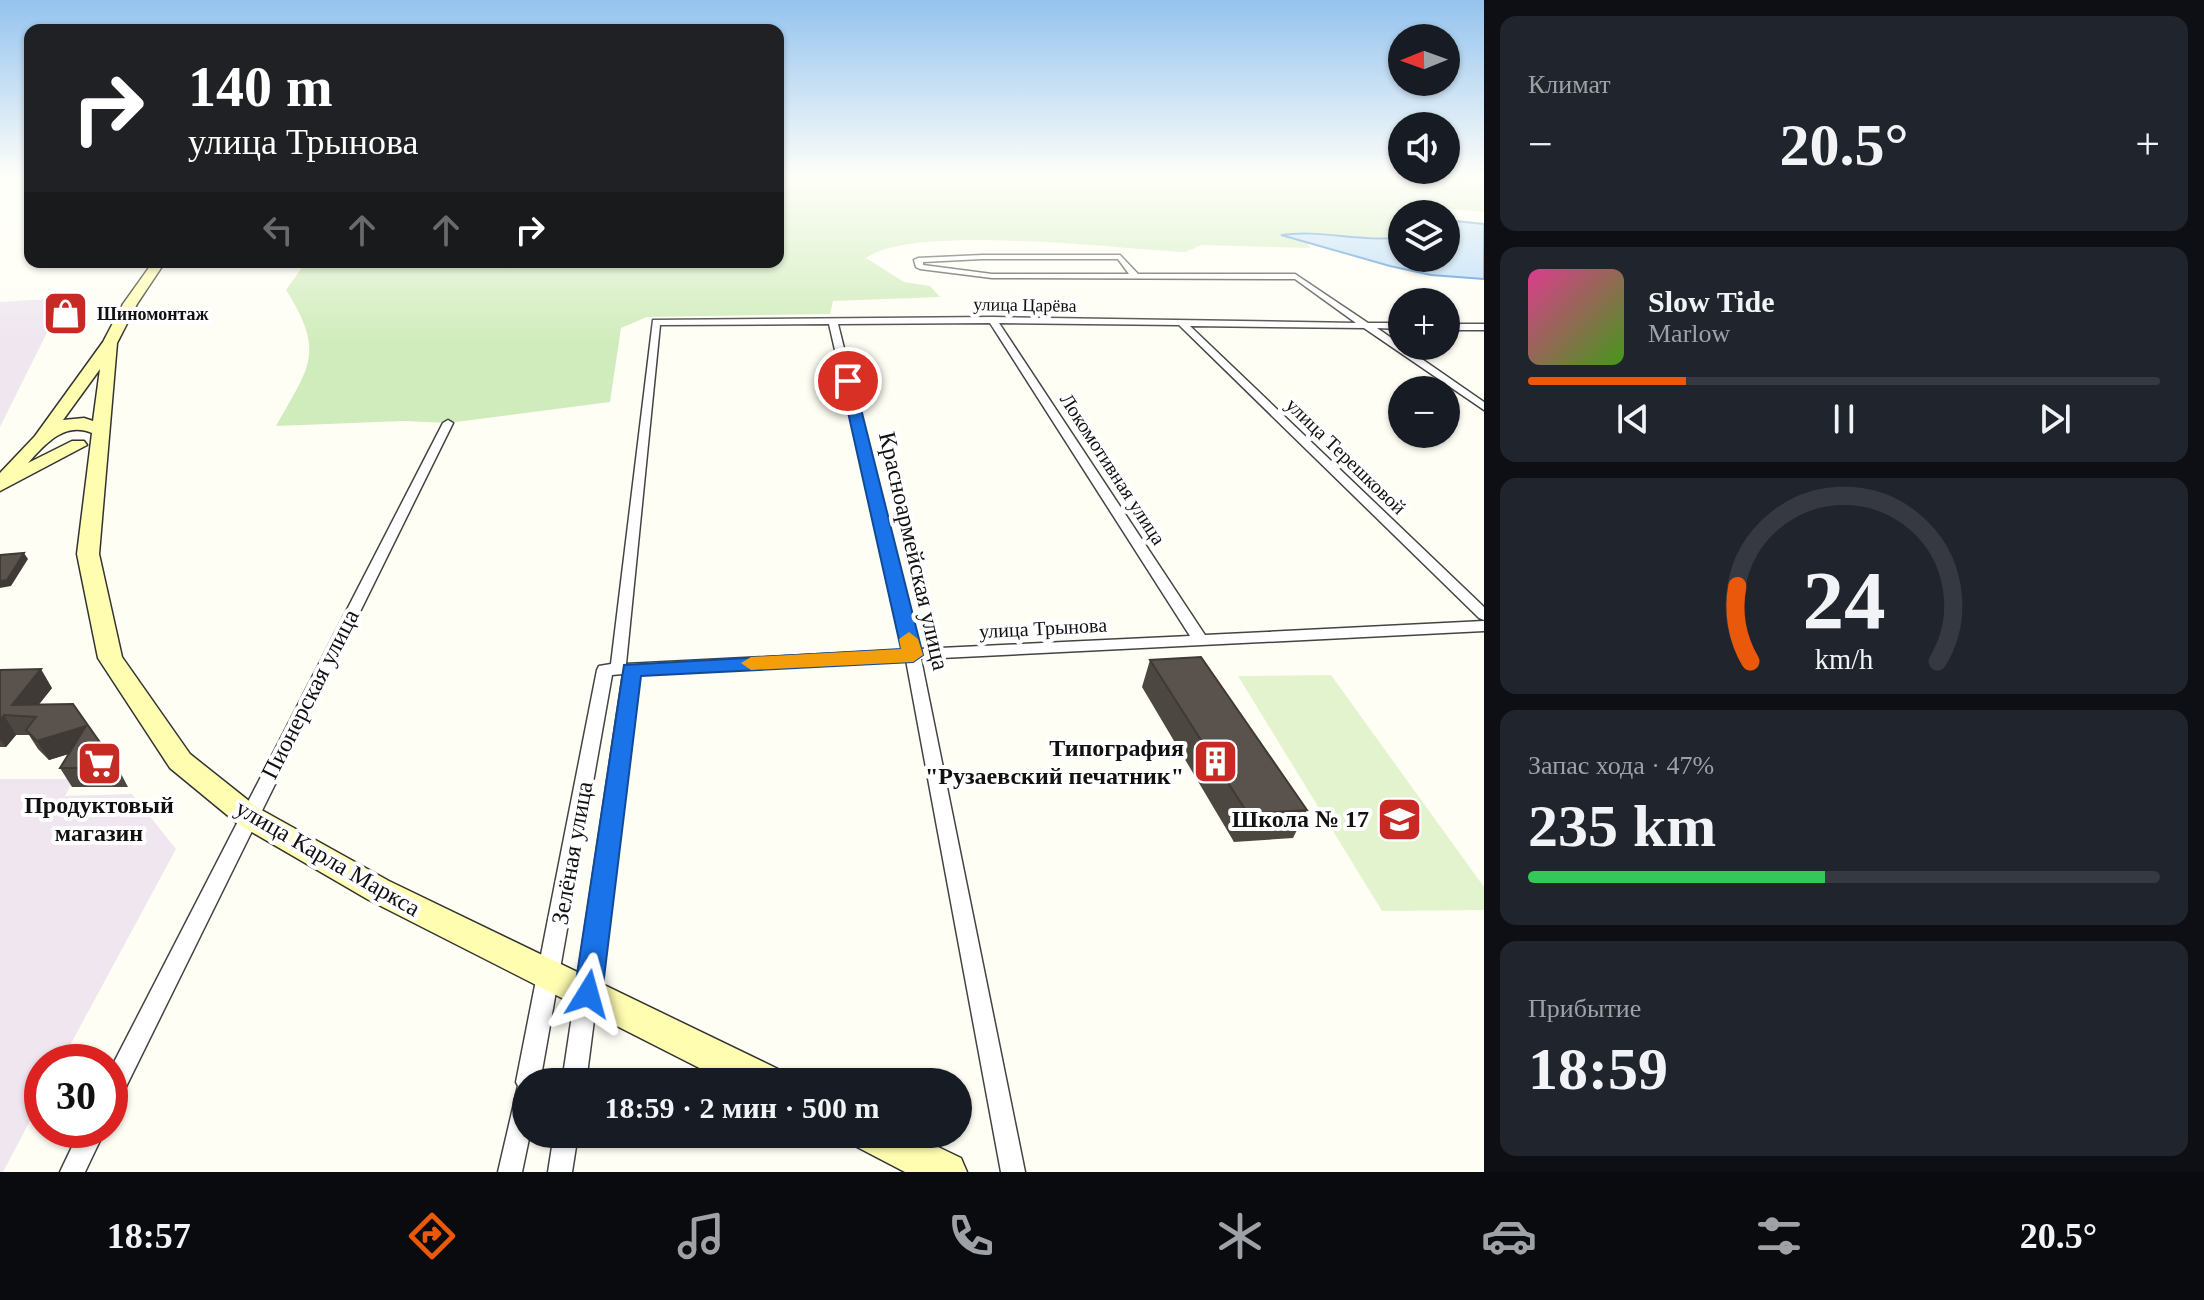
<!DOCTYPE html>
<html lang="ru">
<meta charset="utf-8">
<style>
:root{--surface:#171b24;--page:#20242c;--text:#f1f3f6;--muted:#9ea1a6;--line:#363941;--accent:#ea580c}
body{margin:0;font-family:"Times New Roman",serif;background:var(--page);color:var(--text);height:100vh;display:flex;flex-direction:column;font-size:30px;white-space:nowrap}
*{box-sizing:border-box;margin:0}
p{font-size:26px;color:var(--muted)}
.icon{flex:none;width:44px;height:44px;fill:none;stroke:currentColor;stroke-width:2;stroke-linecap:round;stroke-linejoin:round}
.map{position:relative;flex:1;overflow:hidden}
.panel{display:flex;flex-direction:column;gap:16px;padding:16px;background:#0d0f14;width:720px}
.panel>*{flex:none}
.banner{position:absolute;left:24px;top:24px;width:760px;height:244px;border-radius:16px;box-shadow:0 2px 6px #0004;background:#202124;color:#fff;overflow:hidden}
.needle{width:52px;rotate:269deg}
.tools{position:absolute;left:1388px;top:24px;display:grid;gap:16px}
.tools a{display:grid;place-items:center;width:72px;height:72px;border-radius:50%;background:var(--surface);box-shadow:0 2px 6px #0004;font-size:40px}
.speed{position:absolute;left:24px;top:1044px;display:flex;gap:16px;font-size:40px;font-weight:700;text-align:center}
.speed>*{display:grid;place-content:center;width:104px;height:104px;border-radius:50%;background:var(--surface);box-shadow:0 2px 6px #0004;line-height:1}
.speed .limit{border:12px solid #d22;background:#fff;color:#111}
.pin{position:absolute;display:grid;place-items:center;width:68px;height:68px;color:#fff;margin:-34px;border:4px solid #fff;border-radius:50%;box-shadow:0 2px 8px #0007}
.me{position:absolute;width:88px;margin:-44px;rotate:8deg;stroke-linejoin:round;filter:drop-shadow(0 0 6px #0008)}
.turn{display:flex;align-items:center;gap:28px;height:168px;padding:0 32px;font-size:36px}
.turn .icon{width:104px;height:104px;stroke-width:2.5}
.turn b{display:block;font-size:56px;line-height:68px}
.lanes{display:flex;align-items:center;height:76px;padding:0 32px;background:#0003;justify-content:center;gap:40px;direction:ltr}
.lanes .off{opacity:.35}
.big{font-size:60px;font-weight:800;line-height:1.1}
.panel .tile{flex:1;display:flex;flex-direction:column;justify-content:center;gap:12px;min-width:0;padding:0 28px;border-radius:16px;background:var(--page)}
.panel .dial{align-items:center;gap:0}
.dial svg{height:208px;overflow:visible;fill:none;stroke:var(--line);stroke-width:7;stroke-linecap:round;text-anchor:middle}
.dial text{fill:var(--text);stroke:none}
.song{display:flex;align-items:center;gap:24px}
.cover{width:96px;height:96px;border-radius:12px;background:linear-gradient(135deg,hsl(330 70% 55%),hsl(100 70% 35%))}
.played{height:8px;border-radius:4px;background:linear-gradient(90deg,var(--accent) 25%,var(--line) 25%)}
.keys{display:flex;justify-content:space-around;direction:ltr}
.heat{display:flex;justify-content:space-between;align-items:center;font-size:44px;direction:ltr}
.charge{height:12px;border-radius:6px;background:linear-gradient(90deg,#34c759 47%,var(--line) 0)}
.trip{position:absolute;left:512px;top:1068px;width:460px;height:80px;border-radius:40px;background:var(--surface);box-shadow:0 2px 6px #0004;font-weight:800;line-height:80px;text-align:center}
.tab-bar{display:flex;height:128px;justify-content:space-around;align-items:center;background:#090b0e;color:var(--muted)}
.tab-bar .icon{width:56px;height:56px}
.tab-bar .active{color:var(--accent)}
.tab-bar b{font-size:36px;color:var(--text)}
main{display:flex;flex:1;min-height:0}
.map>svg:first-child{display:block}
</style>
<main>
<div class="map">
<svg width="1484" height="1172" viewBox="0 0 1484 1172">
<rect width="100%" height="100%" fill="#fffef5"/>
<path fill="#efe6ef" d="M64 298 0 427V302Z
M0 779H74L65 796 132 794 176 849 61 1062H42V1098L3 1172H0Z"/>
<path fill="#d1ecbc" d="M778 177H1444L1484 184V212L1414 206 1398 212 1400 224 1397 232 1377 240 1283 235 1308 244 1310 248 1202 245 1185 252C1121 249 913 223 866 258L904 282 930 286 940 297 833 301 830 314 647 317 621 328 610 402 448 423 404 421 276 426C309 367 326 353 286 290L306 262H778Z"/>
<path fill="#e3f3ce" d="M1331 675 1484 887V910L1382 911 1238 676Z"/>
<path fill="#b7daf8" stroke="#3c89d2" stroke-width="2" d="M1446 220 1484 224V279L1431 275 1390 266 1281 235C1321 229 1362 243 1402 237V258H1446Z"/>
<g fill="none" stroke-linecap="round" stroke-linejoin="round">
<defs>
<path id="street" d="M982 255H1120L1138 274H1295L1368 323H1402V329L1377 328 1484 402V410L1364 328 1190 326 1484 607V620L1479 618 1179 325 999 323 1205 635 1484 621V631L921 659 1025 1172H1001L906 660 639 673 586 1082H562L623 674 612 675 540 1082H526V1134H530L522 1172H498L518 1086 516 1082 597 670 599 666 611 664 653 320 993 317 1356 323 1295 279 992 278 920 269 916 267 914 260 918 258ZM982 259H1118L1129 274H992L923 265V262ZM990 323 1190 636 919 649 838 324ZM829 324 904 650 626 664 660 325Z
M1446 324H1484V330H1446Z
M448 420 453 423 118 1103 110 1107V1070L443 423Z
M80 1130H105L85 1172H60Z
M554 1134H578L572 1172H548Z"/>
<path id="secondary" d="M153 262H165L137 304 117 343 99 554 122 657 190 754 258 808 389 881 778 1069 783 1082H727L367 899 238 824 170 768 98 658 77 554 92 433C65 421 45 444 28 463L72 441H84L87 445 0 491V473L35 436 103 342 123 304ZM100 369 93 421 84 418 63 420Z
M851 1134H911L961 1158 967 1172H905L857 1147Z"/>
</defs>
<use href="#street" stroke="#444" stroke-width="3"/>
<use href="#secondary" stroke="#333" stroke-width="3"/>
<use href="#street" fill="#fff" fill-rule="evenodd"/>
<use href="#secondary" fill="#fffdb0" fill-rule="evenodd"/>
</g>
<path fill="#4d4742" d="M1150 660 1307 810 1293 838 1234 842 1142 687Z
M0 670 52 688 39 704 118 768 128 787H72L60 768 69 754 49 760 38 749 29 735H16L6 747H0Z"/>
<path fill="#3f3a36" d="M24 553 28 559 11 586 0 588V581Z
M41 669 52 688 29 717 12 705Z
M4 715 16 735 6 747 0 739V720Z
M86 726 96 745 49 760 37 741Z"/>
<path fill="#5a534d" stroke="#3f3a36" stroke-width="2" d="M24 553 7 580 0 581V555Z
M1201 657 1307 810 1248 814 1150 660Z
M41 669 12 705 73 704 118 768H60L86 726 37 741 26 730 36 717 4 715 0 720V670Z"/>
<linearGradient id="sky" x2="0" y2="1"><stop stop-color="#94c3ee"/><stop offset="0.52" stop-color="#fffffa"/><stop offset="1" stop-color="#fffffa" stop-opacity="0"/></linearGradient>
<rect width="1484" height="341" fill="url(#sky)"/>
<path fill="#1a73e8" stroke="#114b97" stroke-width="2" d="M848 377 854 381 923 655 913 662 641 676 602 994 598 1003 588 1007 578 1003 574 994 624 665 901 649 841 381Z"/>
<path fill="#f59e0b" d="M909 632 918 639 923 655 913 662 751 670 741 663 751 657 901 649 899 639Z"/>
<defs>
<symbol id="shop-square" viewBox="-11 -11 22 22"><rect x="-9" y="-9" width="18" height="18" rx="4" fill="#c72923" stroke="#fff"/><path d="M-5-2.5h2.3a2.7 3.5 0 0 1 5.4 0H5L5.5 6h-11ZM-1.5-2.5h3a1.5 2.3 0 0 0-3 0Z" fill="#fff"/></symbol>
<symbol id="building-square" viewBox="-11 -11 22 22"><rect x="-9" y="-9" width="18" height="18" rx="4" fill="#c72923" stroke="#fff"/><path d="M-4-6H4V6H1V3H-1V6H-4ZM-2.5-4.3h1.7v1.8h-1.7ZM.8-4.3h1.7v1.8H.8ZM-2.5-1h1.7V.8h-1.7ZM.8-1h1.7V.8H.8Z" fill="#fff"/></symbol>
<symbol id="supermarket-square" viewBox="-11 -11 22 22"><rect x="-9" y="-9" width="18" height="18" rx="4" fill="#c72923" stroke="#fff"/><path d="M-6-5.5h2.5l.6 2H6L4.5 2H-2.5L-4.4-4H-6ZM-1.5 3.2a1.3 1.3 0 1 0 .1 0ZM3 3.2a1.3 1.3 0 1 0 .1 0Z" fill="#fff"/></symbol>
<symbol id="school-square" viewBox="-11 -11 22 22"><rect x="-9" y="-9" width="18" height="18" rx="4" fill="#c72923" stroke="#fff"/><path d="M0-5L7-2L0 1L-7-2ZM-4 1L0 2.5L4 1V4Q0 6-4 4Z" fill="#fff"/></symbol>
</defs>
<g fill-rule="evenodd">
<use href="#shop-square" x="40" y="288" width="51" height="51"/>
<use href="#building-square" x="1190" y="736" width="51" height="51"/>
<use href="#supermarket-square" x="74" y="738" width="51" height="51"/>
<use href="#school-square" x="1374" y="794" width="51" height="51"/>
</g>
<g text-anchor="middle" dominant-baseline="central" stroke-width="8" stroke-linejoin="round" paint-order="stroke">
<g font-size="18" fill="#111" stroke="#fff">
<text transform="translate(1025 305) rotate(1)">улица Царёва</text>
</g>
<g font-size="18" font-weight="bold" fill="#111" stroke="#fff" text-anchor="start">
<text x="97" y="314">Шиномонтаж</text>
</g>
<g font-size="20" fill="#111" stroke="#fff">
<text transform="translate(1346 456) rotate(44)">улица Терешковой</text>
<text transform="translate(1113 469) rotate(57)">Локомотивная улица</text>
<text transform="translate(1043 628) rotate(-3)">улица Трынова</text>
</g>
<g font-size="24" fill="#111" stroke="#fff">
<text transform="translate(914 551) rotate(77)">Красноармейская улица</text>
<text transform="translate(310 694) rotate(-63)">Пионерская улица</text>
<text transform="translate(572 853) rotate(-80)">Зелёная улица</text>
<text transform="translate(328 858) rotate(30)">улица Карла Маркса</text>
</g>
<g font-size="24" font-weight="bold" fill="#111" stroke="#fff" text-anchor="end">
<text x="1184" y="748">Типография<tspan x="1184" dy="28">"Рузаевский печатник"</tspan></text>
<text x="99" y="805" text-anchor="middle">Продуктовый<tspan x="99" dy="28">магазин</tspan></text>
<text x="1369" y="819">Школа № 17</text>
</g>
</g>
</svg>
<div class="tools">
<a><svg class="needle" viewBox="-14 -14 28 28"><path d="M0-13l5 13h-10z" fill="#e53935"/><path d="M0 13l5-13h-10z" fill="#9ea1a6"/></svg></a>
<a><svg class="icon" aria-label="sound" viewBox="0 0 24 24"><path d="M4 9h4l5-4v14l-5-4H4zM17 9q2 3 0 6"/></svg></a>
<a><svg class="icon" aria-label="layers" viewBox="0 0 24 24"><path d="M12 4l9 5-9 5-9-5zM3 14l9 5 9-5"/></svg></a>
<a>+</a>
<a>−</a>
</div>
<div class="speed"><div class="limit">30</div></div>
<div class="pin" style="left:848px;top:381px;background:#d93025"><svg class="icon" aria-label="arrive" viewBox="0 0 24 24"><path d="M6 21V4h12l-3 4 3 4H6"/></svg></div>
<svg class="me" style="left:588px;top:994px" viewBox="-20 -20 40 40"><path d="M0-17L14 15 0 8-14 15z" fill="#1a73e8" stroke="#fff" stroke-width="4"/></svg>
<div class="trip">18:59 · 2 мин · 500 m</div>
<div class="banner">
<div class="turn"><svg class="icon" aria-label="right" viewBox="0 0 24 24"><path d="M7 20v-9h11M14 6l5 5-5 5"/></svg><div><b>140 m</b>улица Трынова</div></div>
<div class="lanes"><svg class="icon off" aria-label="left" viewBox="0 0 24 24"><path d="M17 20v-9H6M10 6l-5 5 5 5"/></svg><svg class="icon off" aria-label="ahead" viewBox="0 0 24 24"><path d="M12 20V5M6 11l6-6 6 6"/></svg><svg class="icon off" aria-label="ahead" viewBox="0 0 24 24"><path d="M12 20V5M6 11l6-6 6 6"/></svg><svg class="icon" aria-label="right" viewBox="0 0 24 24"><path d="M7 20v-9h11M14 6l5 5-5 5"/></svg></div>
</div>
</div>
<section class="panel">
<div class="tile"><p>Климат</p>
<div class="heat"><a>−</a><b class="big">20.5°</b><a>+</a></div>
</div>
<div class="tile">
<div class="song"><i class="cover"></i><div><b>Slow Tide</b><p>Marlow</p></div></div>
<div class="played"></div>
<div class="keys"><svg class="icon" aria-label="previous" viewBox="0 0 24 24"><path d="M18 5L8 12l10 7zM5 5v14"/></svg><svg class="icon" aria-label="pause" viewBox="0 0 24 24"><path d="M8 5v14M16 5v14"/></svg><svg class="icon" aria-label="next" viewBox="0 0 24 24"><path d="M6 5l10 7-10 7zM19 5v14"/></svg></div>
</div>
<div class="tile dial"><svg viewBox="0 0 100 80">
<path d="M14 69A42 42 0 1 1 86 69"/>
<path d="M14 69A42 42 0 0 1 9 40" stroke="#ea580c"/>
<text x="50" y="56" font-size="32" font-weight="700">24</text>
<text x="50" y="72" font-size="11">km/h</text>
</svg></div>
<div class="tile"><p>Запас хода · 47%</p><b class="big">235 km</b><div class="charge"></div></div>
<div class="tile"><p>Прибытие</p><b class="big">18:59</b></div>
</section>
</main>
<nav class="tab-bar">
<b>18:57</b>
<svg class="icon active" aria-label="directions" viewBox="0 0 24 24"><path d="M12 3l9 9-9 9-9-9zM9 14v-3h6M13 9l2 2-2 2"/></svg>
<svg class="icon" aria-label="music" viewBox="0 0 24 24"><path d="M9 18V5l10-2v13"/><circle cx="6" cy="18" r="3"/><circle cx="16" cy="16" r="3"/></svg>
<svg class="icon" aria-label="phone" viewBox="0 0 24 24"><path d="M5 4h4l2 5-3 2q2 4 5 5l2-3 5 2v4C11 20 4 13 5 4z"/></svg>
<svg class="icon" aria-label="climate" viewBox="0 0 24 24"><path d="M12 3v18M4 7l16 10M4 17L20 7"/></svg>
<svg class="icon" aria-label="car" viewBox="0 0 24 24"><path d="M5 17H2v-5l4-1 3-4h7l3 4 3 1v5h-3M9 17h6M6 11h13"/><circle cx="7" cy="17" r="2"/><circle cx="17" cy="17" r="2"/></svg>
<svg class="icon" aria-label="filters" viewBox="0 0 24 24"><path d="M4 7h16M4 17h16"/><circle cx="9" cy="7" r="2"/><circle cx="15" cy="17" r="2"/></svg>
<b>20.5°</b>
</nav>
